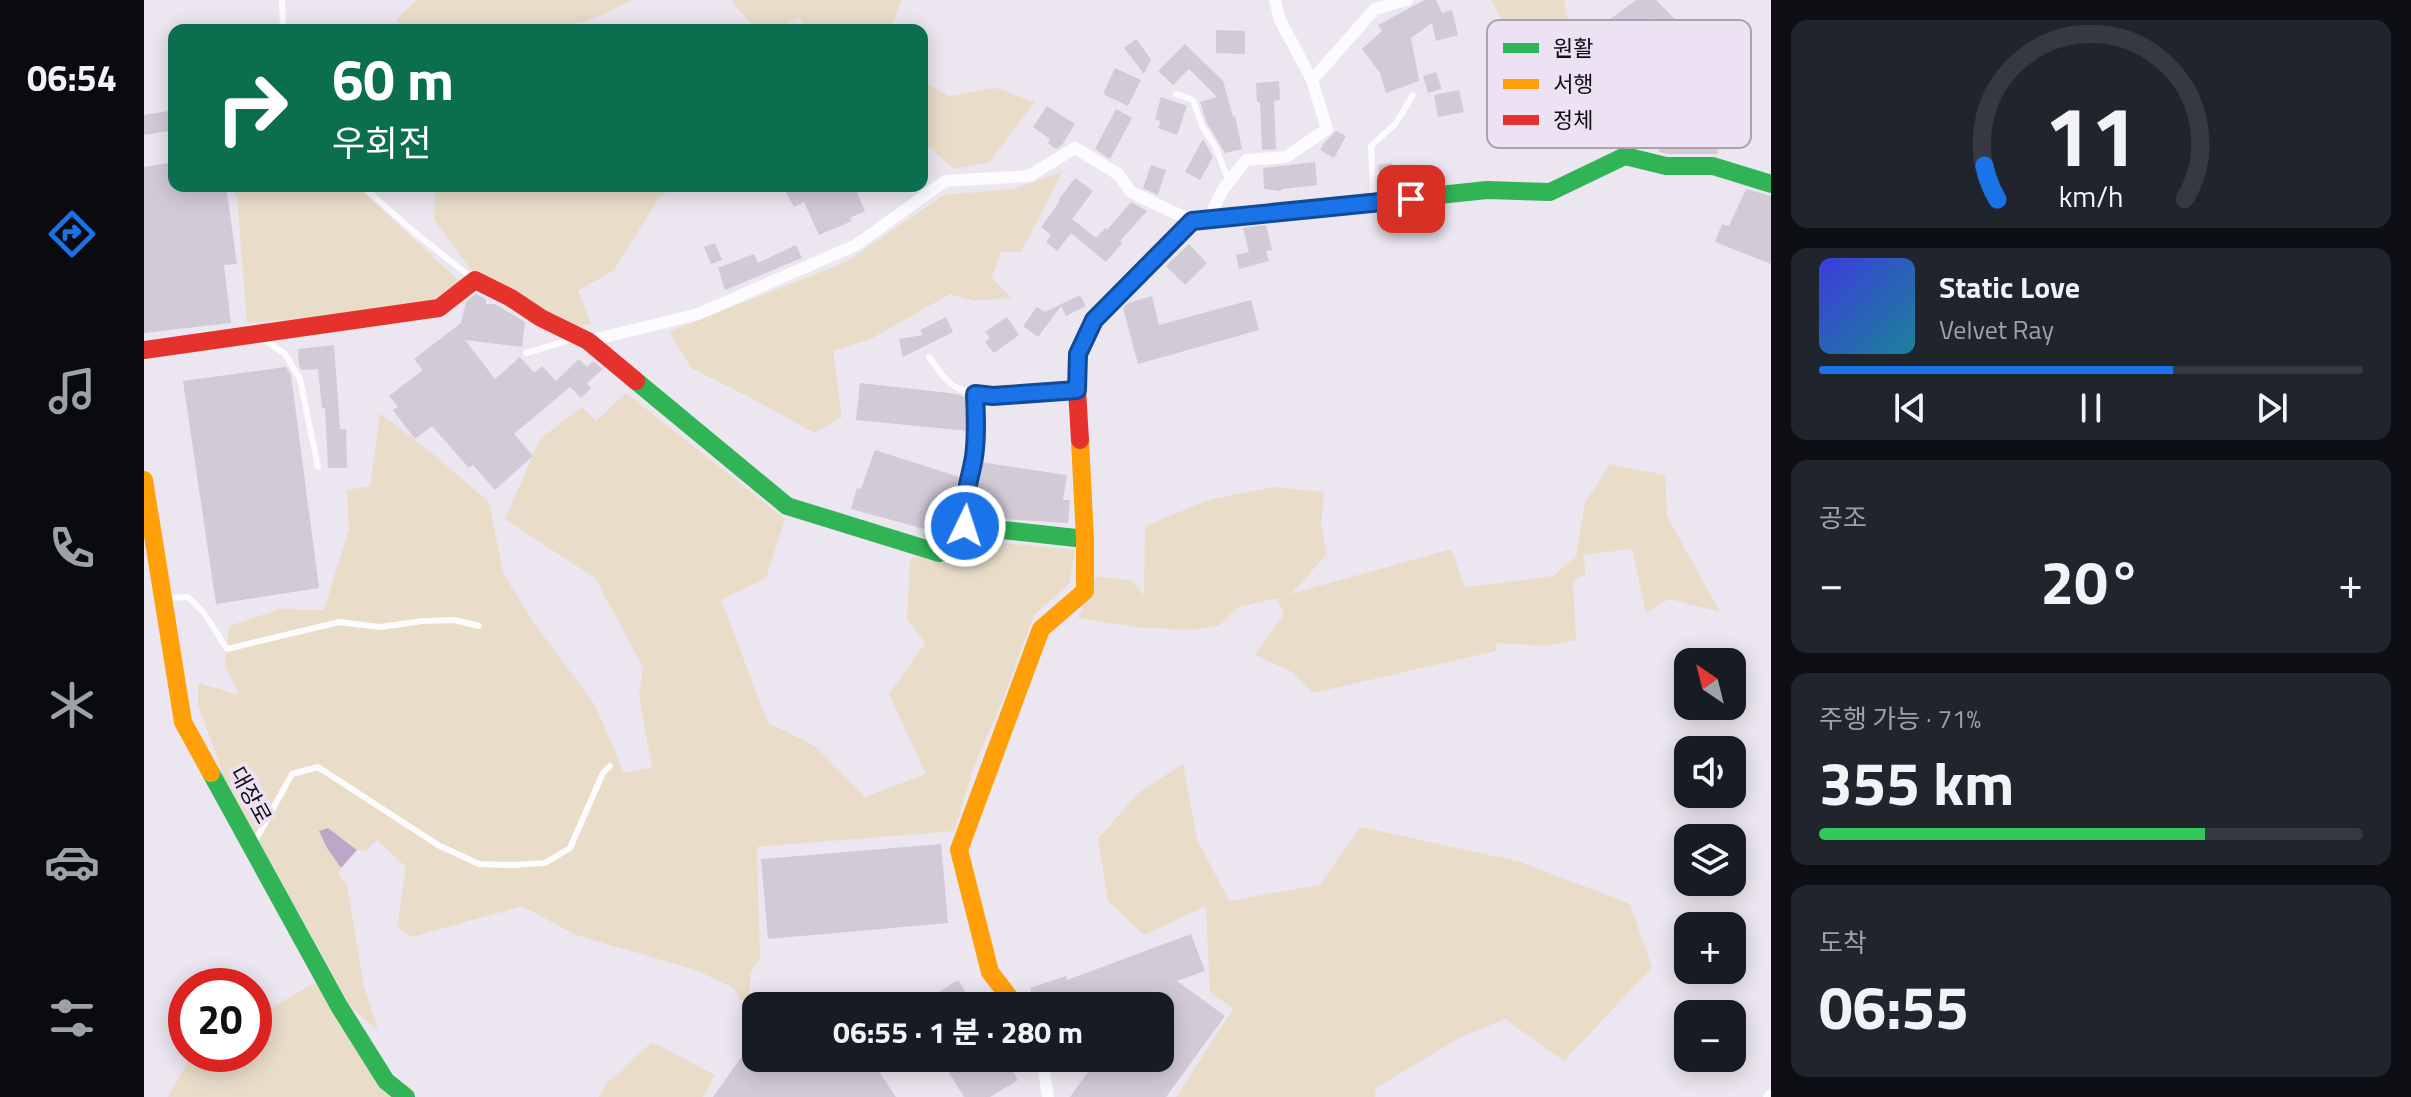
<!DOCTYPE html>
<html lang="ko">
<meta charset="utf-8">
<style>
:root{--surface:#171b24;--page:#20242c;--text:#f1f3f6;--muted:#9ea1a6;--line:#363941;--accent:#1a73e8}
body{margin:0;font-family:"Titillium Web","Noto Sans KR",sans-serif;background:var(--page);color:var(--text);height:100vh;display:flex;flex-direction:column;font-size:30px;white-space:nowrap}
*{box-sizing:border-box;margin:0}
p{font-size:26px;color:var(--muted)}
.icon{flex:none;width:44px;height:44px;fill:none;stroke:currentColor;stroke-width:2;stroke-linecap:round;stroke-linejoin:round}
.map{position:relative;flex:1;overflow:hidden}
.panel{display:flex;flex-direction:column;gap:20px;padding:20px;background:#0d0f14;width:640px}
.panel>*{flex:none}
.guide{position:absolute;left:24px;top:24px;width:760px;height:168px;border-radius:16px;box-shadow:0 4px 20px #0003;background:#0b6e4f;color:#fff;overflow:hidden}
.needle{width:52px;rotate:325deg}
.tools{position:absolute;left:1530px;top:648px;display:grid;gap:16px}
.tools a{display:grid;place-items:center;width:72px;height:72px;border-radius:16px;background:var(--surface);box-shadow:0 4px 20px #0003;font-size:40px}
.speed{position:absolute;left:24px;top:968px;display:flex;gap:16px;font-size:40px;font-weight:700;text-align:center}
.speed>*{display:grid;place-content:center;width:104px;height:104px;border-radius:50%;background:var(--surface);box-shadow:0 4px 20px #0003;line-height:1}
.speed .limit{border:12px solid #d22;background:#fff;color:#111}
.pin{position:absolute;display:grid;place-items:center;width:68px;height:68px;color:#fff;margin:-34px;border-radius:16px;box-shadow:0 4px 12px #0006}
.me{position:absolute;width:88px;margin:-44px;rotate:4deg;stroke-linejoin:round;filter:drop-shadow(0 0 6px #0008)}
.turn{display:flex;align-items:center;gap:28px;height:168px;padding:0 32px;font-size:36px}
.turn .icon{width:104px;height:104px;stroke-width:2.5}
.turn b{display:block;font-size:56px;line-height:68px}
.big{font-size:60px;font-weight:700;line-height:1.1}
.panel .tile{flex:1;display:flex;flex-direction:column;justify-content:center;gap:12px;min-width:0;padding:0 28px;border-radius:16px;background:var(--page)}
.panel .dial{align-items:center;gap:0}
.dial svg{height:208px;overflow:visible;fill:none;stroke:var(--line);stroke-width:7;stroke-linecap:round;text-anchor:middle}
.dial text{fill:var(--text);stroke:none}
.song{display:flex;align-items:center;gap:24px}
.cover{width:96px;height:96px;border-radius:12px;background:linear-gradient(135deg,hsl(240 70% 55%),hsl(190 70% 35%))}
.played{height:8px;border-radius:4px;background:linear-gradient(90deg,var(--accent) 65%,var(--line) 65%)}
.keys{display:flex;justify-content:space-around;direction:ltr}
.heat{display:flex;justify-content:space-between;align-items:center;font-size:44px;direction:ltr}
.charge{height:12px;border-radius:6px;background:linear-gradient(90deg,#34c759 71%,var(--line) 0)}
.trip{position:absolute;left:598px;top:992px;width:432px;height:80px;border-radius:16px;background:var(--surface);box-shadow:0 4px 20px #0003;font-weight:700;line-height:80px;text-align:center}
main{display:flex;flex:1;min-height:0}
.tabs{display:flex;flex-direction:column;width:144px;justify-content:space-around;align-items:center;background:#090b0e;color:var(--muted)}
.tabs .icon{width:56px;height:56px}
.tabs .on{color:var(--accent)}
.tabs b{font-size:36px;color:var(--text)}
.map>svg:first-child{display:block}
</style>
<main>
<nav class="tabs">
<b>06:54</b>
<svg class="icon on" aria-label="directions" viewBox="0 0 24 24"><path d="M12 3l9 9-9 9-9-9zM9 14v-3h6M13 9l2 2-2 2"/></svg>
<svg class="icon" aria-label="music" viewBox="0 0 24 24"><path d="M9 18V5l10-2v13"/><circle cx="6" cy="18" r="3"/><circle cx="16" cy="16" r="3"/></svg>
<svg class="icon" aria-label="phone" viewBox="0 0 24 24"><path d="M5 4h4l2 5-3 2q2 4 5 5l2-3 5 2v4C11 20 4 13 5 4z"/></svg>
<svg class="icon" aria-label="climate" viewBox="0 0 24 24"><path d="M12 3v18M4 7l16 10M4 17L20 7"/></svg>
<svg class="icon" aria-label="car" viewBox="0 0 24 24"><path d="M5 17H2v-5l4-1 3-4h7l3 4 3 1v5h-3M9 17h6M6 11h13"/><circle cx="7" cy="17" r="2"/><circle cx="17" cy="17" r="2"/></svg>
<svg class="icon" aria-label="filters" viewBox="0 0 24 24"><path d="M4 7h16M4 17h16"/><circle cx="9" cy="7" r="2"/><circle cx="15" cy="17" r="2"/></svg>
</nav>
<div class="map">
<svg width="1627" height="1097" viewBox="0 0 1627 1097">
<rect width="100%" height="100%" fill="#ebe6ef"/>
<path fill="#e9ddca" d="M273 0H489L444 21 400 30H258L252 20Z
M587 0H757L747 30H663L654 17 635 30H612Z
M1347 0H1420L1429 49 1370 43Z
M778 80 804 96 852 88 891 102 845 162 809 169 778 140Z
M918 172 877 252H857L848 278 867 298 830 301 806 294 727 339 689 351 698 417 671 433 605 397 547 368 525 332 702 262 800 195 870 189Z
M89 186H213L316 282 276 308 103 323 93 198Z
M292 186H528L513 201 470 270 434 291 447 324 427 327 330 274 290 220Z
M482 393 641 519 622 578 577 600 624 723 671 746 721 797 782 774 745 694 781 643 763 618 766 560 792 540 827 559 859 543 931 550 925 584 890 615 857 704 830 766 810 831 613 847 616 960 606 972V1013L589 988 552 970 432 935 378 906 268 937 253 928 262 867 233 840 222 851 213 850 195 835 183 848 197 868 195 874 203 885 220 986 235 1032 206 1006 117 844 82 790 78 771 54 704V683L95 695 81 664 85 626 136 609 180 610 205 529 203 490 226 486 236 413 289 454 345 502 359 573 389 622 451 705 480 773 508 768 495 696 499 667 451 578 361 519 396 439 438 407 452 421Z
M1466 464 1521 475 1523 516 1576 612 1525 599 1502 613 1488 549 1439 555 1442 574 1429 581 1432 640 1403 646 1353 643 1352 651 1169 693 1148 672 1111 655 1140 614 1133 598 1094 607 1076 625 1047 630 991 627 934 618 952 577 987 580 1000 595 1001 526 1068 499 1130 487 1180 492 1177 524 1183 554 1147 594 1307 549 1321 587 1409 576 1432 556 1441 503Z
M1039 764 1053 839 1085 901 1175 885 1217 827 1377 862 1486 904 1508 967 1420 1061 1361 1019 1317 1037 1232 1088 1231 1097H1032L1089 1009 1066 992 1062 906 1000 935 964 901 954 839 994 793Z
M172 982 256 1097H24L48 1054H110V1018Z
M508 1042 571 1075 559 1097H455L462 1084Z"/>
<path fill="#bba7c8" d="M184 828 213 850 197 868 183 848 175 831Z"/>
<path fill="#d2cad7" d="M1281 0H1292L1298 13 1308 10 1314 35 1292 41 1288 23 1267 38 1275 81 1242 93 1236 73 1218 49 1238 31 1234 25Z
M1492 0H1512L1532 20 1521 31 1507 18 1471 45 1457 26Z
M1072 30 1101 31V54L1072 53Z
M992 39 1007 59 1000 74 980 48Z
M1041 44 1079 81 1089 117 1091 116 1098 149 1081 153 1063 123 1056 102 1073 97 1045 69 1029 85 1014 71Z
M1550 64 1554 133 1573 132 1574 154H1523L1515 152 1513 106H1485L1484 69Z
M971 68 997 80 984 106 959 94Z
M1292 72 1298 89 1284 93 1279 76Z
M1135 81 1136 100 1130 101 1132 149 1118 150 1116 102H1113L1112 83Z
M1315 90 1320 112 1294 117 1290 95Z
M1017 97 1043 106 1033 135 1014 128 1017 121 1011 119Z
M903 106 931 124 918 145 912 149 904 143 906 139 889 127Z
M972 109 988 118 966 159 951 149Z
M30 110V130L0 135V115Z
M1192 131 1202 136 1190 158 1176 150 1181 142Z
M1059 139 1069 157 1056 180 1041 172Z
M30 162V186H82L93 264 80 265 87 323 0 333V167Z
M1171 162 1173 185 1137 189V191L1120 189 1119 168Z
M1248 163 1251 188 1237 189 1234 165Z
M1007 165 1022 170 1014 195 999 188Z
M931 178 949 191 928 219 952 238 961 228 963 230 987 202 1003 211 976 241 978 243 962 262 927 233 913 251 902 242 907 235 897 227 916 201 914 200Z
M639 186H710L721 211 706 218 708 221 675 235 660 202 650 207Z
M1602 189 1627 196V264L1571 242 1578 224 1585 226Z
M1122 225 1128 250 1122 251 1125 261 1095 269 1092 255 1105 252 1099 228Z
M571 243 578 260 567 264 560 247Z
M1045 244 1063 263 1041 285 1022 266Z
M652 245 658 258 581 290 574 268 610 254 614 263Z
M332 294 342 299V304H351L381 322 378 347 321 340 351 379 376 357 390 373 398 366 412 381 435 359 443 367 449 361 459 369 443 383 447 388 437 398 426 387 370 434 389 456 351 490 329 465 325 468 288 426 271 439 249 410 254 407 245 396 279 370 270 359 317 323 322 302Z
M936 295 942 306 922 316 917 306 894 337 879 326 893 307 901 312Z
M1008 296 1015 325 1107 300 1115 330 994 364 979 308 984 303Z
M802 317 809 332 759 357 755 339 779 335 776 330Z
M863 317 875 335 850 353 841 342 846 338 841 332Z
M190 345 196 429H202L203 468H184L181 408H178L174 369 158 370 155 366 154 349Z
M142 367 147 375 175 588 72 604 39 381Z
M716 383 814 394 823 398 826 414 824 431 712 420Z
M731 450 815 477 799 534 707 509 713 488 717 489Z
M836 462 923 475 919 500H926L924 523 828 517 831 483H833Z
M797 844 804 923 624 939 617 859Z
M1047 934 1061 971 1033 981 1081 1016 1022 1097H926L954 1058H1016V1006H991L1000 993 965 1006H939L935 996 906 1006H892L886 988 922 976 923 980Z
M814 980 830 1006H772Z
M612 1037V1058H726L752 1097H569Z
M796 1058H861L874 1080 846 1097H820Z"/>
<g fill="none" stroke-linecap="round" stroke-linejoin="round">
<path stroke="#fcfbfd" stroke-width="6" d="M138 0 139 30
M1478 64 1481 152
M1032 94 1049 100 1058 126 1072 148 1085 182
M218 186 275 236 328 278
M1229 199 1227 146 1252 123 1269 95
M121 340 141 354 156 379 174 467
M382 353 429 339
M785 357C792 366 800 380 810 386 841 404 895 392 930 390
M823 539 818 510 830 461 834 431 831 394
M23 598 44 597 60 613 83 649 195 622 236 627 279 621 310 620 335 626
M110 843 148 774 174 767 294 845 335 864 370 865 401 863 426 848 459 773 466 766"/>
<path stroke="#fcfbfd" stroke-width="12" d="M1168 80 1231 9 1263 0
M1065 218 1078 191 1102 160 1142 157 1183 129 1168 80 1136 20 1131 0
M444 341 554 314 712 245 801 181 885 176 931 148 974 174 987 192 1048 221
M898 1058 904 1097
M1625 1097 1627 1095"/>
<path stroke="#30b455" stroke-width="18" d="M1076 218 1343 190 1406 192 1481 156 1522 166H1569L1627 184
M492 381 643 506 795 553 859 530 941 539
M67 773 195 1006 242 1081 262 1097"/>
<path stroke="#ff9f0a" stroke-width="18" d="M0 480 39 722 67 773
M872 1006 846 972 815 850 897 629 941 591V539L936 440"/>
<path stroke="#e5322d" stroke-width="18" d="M0 350 295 308 331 280 367 298 397 318 444 341 492 381
M936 440 933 390 934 354 950 320 1048 221 1076 218"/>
</g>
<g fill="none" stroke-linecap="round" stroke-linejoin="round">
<defs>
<path id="route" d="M821 526C817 502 826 481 830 457 833 436 832 416 831 394L849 396 933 390 934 354 950 320 1048 221 1267 199"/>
</defs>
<use href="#route" stroke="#114b97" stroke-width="20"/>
<use href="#route" stroke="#1a73e8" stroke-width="14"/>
</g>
<g text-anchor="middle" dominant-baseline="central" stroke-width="8" stroke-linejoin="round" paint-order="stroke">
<g font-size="22" fill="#120e14" stroke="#ece2f3">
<text transform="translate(107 795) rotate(61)">대장로</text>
</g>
</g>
<rect x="1343" y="20" width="264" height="128" rx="12" fill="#ece2f3" stroke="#aba2b0" stroke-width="2"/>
<rect x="1359" y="43" width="36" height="10" fill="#30b455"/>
<rect x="1359" y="79" width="36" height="10" fill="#ff9f0a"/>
<rect x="1359" y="115" width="36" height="10" fill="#e5322d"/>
<g font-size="22" fill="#120e14">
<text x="1409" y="56">원활</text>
<text x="1409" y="92">서행</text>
<text x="1409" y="128">정체</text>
</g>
</svg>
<div class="tools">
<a><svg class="needle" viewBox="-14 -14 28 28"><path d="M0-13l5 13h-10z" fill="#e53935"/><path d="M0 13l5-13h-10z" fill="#9ea1a6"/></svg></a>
<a><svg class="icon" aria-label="sound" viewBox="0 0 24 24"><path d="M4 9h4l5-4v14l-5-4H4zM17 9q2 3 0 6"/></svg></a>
<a><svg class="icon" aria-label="layers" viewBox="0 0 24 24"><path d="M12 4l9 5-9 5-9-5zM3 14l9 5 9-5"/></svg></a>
<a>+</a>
<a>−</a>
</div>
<div class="speed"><div class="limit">20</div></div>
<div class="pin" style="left:1267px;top:199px;background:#d93025"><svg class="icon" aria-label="arrive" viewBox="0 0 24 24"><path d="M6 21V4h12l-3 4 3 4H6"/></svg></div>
<svg class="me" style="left:821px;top:526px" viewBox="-20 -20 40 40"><circle r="17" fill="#1a73e8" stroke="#fff" stroke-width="3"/><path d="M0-11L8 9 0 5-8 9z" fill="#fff"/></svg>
<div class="trip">06:55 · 1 분 · 280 m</div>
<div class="guide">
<div class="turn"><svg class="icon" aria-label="right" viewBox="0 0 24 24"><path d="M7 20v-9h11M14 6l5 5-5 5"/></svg><div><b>60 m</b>우회전</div></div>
</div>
</div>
<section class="panel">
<div class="tile dial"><svg viewBox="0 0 100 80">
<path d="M14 69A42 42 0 1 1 86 69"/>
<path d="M14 69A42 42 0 0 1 9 56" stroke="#1a73e8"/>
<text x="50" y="56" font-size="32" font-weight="700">11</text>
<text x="50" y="72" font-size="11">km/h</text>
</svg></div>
<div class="tile">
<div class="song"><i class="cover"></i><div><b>Static Love</b><p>Velvet Ray</p></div></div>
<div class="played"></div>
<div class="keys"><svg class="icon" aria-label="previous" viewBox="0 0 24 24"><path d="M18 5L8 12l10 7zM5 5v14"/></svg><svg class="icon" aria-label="pause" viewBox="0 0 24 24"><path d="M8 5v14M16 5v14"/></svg><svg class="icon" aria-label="next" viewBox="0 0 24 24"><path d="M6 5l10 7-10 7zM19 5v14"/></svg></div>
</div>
<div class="tile"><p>공조</p>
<div class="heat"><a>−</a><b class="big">20°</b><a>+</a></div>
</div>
<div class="tile"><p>주행 가능 · 71%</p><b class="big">355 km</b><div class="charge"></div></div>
<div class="tile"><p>도착</p><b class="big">06:55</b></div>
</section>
</main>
